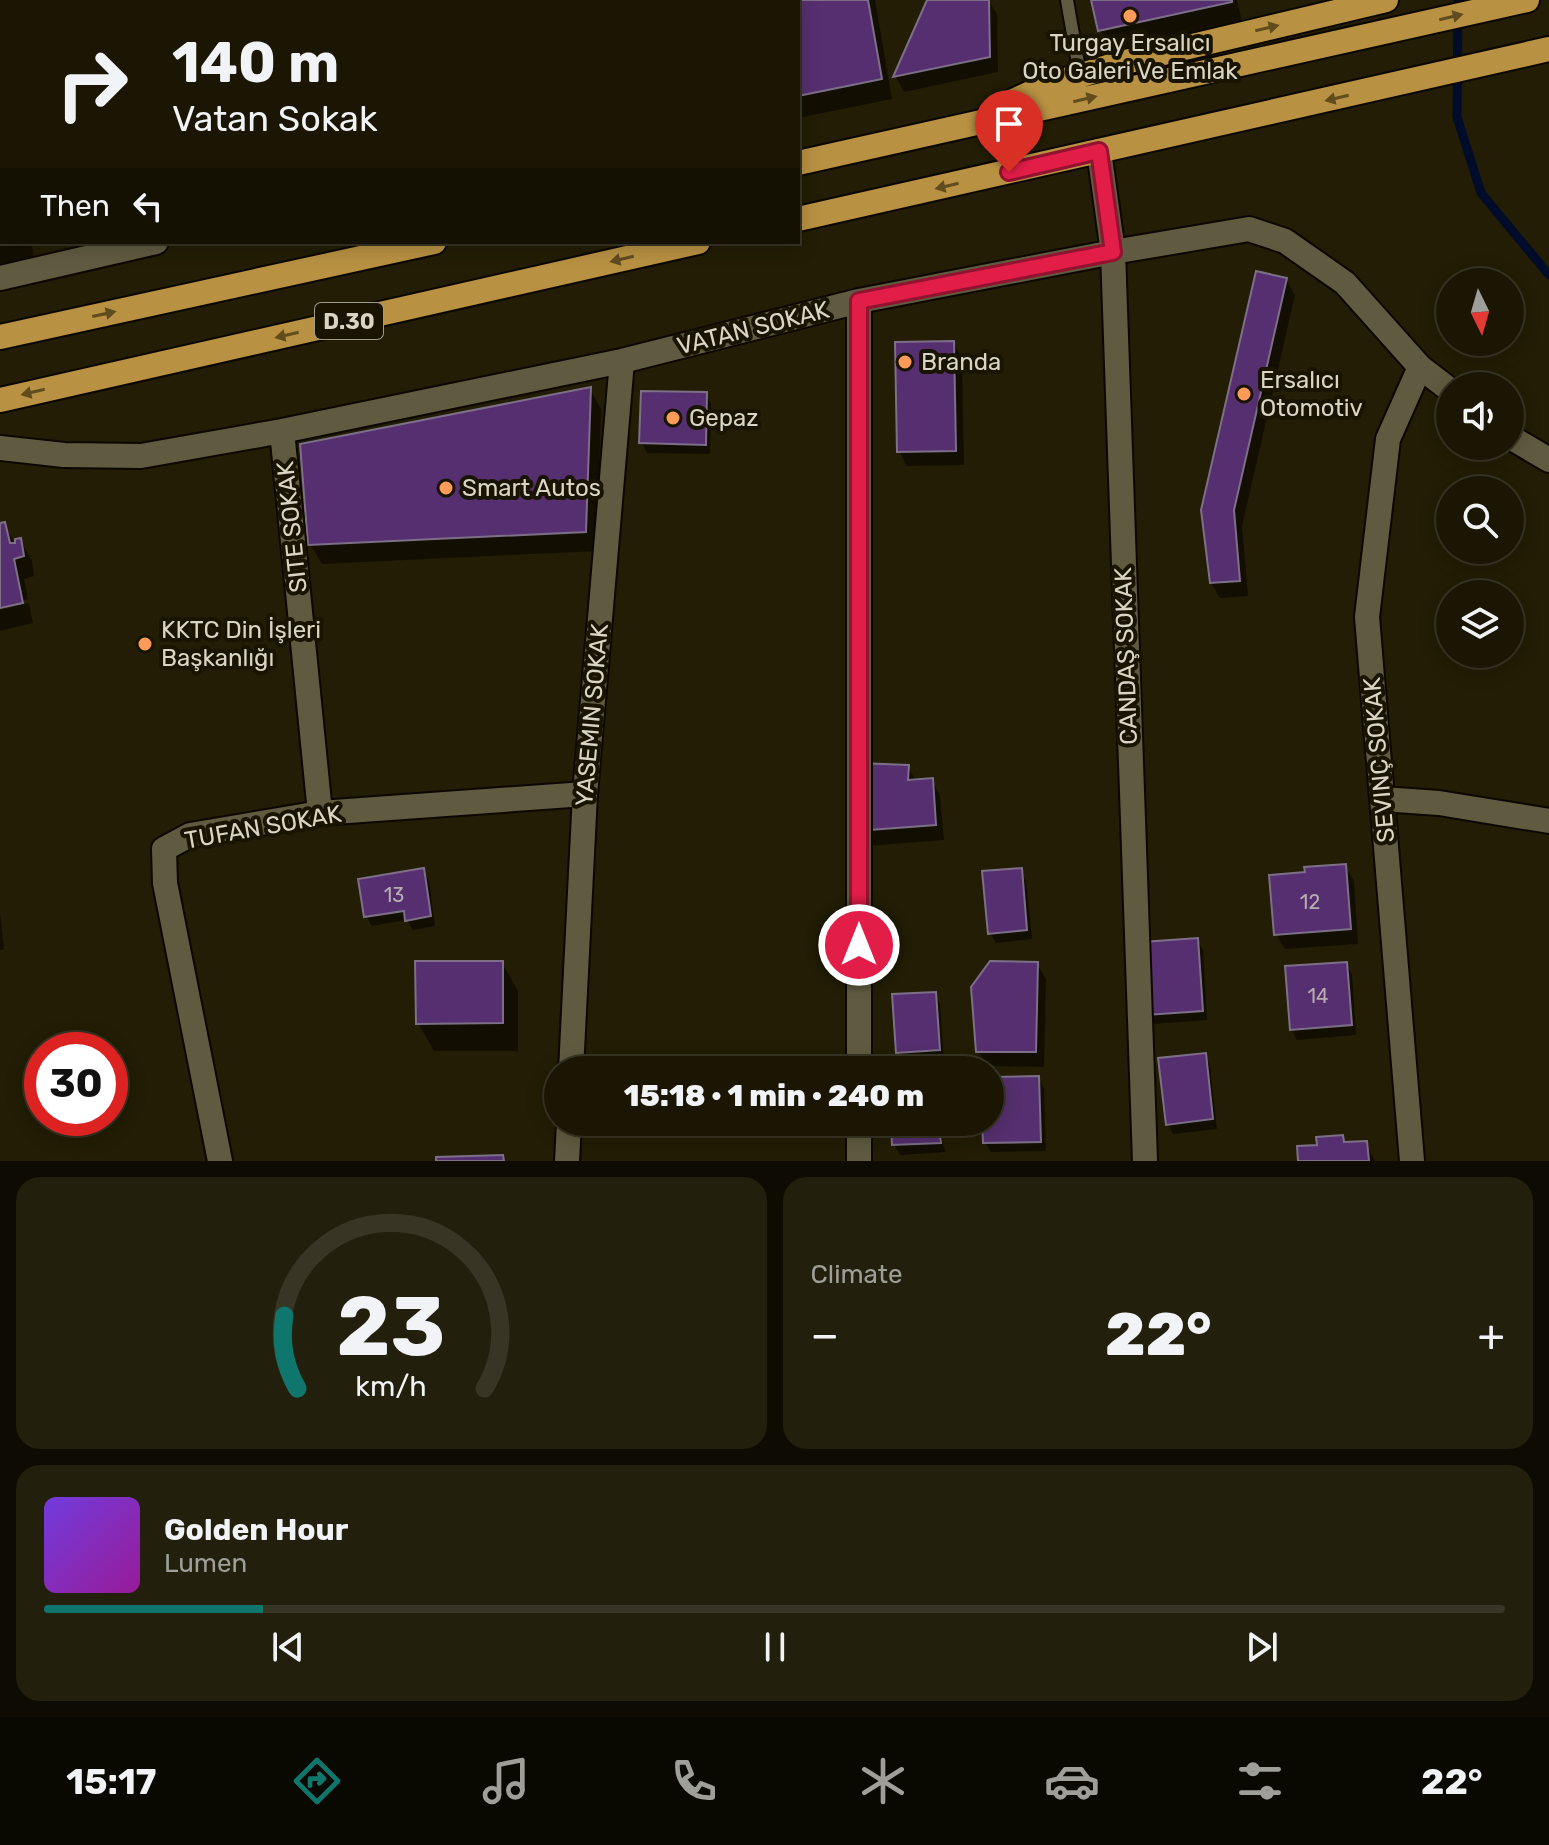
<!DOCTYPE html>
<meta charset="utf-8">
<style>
:root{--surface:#1a1603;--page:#231f0d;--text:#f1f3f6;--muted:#9f9f9a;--line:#383525;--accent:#0f766e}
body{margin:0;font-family:Rubik,sans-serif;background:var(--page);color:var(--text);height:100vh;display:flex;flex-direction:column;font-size:30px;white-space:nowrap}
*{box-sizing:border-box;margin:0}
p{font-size:26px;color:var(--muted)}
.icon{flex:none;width:44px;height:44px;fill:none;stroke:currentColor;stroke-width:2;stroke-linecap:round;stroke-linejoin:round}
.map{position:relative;height:1161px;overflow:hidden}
.side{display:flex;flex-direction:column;gap:16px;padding:16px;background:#0e0c02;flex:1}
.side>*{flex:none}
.guide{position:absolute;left:0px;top:0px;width:800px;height:244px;box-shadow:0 4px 20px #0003,0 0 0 2px var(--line);background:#1a1603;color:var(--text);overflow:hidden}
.needle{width:52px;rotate:175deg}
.tools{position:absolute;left:1436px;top:268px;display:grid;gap:16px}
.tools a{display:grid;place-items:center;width:88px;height:88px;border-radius:50%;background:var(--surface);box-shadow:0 4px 20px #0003,0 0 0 2px var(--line);font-size:40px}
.speed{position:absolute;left:24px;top:1032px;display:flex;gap:16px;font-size:40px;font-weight:700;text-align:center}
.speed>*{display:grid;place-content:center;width:104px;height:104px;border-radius:50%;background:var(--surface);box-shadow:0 4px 20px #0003,0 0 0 2px var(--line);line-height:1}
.speed .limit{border:12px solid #d22;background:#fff;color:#111}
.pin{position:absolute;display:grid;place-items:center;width:68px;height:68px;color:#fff;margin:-82px -34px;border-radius:50% 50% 50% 0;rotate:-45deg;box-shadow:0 0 8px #0007}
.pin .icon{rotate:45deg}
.me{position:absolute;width:88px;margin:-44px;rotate:0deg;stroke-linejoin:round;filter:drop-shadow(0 0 6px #0008)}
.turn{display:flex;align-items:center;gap:28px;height:168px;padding:0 40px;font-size:36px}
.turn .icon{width:104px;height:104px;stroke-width:2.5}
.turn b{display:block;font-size:56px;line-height:68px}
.then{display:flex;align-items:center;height:76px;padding:0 40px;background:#0003;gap:16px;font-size:30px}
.big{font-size:60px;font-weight:800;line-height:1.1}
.side .widget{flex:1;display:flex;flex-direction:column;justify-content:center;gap:12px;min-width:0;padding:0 28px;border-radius:24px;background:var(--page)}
.side .dial{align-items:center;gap:0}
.dial svg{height:208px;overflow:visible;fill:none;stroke:var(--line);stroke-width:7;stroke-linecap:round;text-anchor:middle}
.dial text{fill:var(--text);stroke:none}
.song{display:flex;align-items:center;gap:24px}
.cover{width:96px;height:96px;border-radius:12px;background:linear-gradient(135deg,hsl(260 70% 55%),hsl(300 70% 35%))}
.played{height:8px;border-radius:4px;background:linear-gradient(90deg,var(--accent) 15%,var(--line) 15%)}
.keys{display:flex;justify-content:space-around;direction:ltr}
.heat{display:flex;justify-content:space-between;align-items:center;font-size:44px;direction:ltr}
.side .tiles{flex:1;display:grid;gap:16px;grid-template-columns:1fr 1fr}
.widget:last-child{grid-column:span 2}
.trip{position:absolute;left:544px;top:1056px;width:460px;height:80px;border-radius:40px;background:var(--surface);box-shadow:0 4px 20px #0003,0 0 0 2px var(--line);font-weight:800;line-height:80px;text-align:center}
.dock{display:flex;height:128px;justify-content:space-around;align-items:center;background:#0a0901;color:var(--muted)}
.dock .icon{width:56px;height:56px}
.dock .current{color:var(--accent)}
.dock b{font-size:36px;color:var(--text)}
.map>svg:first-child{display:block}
</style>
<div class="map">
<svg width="1549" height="1161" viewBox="0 0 1549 1161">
<rect width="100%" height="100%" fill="#221d04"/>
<path fill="#3a3e14" d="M253 0H662V2Z"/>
<path fill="#0007" d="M0 0H38L2 2V62Z
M153 0H229V2H153Z
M687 0H875L892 99 798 118V2H687Z
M929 0H988L997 14 998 72 904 92 896 77Z
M1093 0H1237L1242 22 1111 50 1100 30Z
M0 158 2 242H31L34 256 0 264Z
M1286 280 1295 295 1242 526 1248 596 1220 598 1211 583Z
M953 343 962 358 964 465 907 466 899 451Z
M590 389 601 409 597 551 322 564 310 544Z
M706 394 711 404 710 454 647 453 642 443Z
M4 524 18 549 20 540 32 560 34 576 24 579 28 599 0 606V525Z
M29 603 33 623 0 631V610Z
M908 767 916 781 932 780 940 796 944 840 867 846 858 830Z
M1345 866 1354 881 1358 944 1285 949 1276 934 1307 874Z
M1020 870 1026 880 1032 939 996 943 990 933Z
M423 871 429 880 435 926 413 930 407 920 372 926 366 916Z
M0 912 4 950H0Z
M1197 940 1203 950 1207 1020 1154 1024 1148 1014Z
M502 963 518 991V1051H434L418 1023Z
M1037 964 1046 979 1044 1067 987 1066 978 1051Z
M1346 964 1352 974 1356 1035 1297 1040 1292 1030Z
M935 994 940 1004 944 1060 904 1062 898 1052Z
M1205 1055 1210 1065 1217 1129 1173 1134 1168 1124Z
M1038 1078 1044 1088 1046 1151 991 1152 985 1143 984 1122H990V1079Z
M893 1122H930L921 1124 922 1133H938L946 1152 900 1155 894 1145Z
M1342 1137 1346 1144 1366 1143 1375 1161H1300L1319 1147Z"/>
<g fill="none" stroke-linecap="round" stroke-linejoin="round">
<path stroke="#000c29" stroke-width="9" d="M1458 0 1457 117 1481 193 1549 275"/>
</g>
<path fill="#552f6f" stroke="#7d6f88" stroke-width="2" d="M685 0H868L882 79 798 96V2H685Z
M927 0H989L990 57 893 77Z
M1091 0H1232V2L1098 31Z
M1256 271 1287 278 1234 510 1240 581 1210 583 1201 510Z
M954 341 956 451 897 452 895 342Z
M591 387 586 532 308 545 300 444Z
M641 391 707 392 706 445 639 443Z
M5 522 10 543H15V539L21 538 24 556 14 559 23 603 0 608V523Z
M858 763 909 765 908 780 933 778 936 825 856 831Z
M1346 864 1351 929 1274 935 1269 875 1305 872 1304 867Z
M424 868 431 916 405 921 404 911 364 917 358 879Z
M1022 868 1027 930 988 934 982 871Z
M1198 938 1203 1011 1146 1015 1142 942Z
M415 961H503V1023L416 1024Z
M990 961 1038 962 1036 1052H976L971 987Z
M1347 962 1352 1025 1290 1030 1285 966Z
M936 992 940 1050 896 1053 892 994Z
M1206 1053 1213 1119 1166 1125 1158 1058Z
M1039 1076 1041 1142 983 1143 982 1122H990V1077Z
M891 1122H917L918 1131H939L941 1143 892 1145Z
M1343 1135 1344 1142 1367 1141 1369 1161H1298L1297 1146 1317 1145 1316 1137Z
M503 1155 504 1161H436V1157Z"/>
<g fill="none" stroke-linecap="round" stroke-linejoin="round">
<defs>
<path id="lane" d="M1067 0 1080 75"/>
<path id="street" d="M511 0 512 2
M0 100H2
M1099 151 1113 252 1145 1161
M0 278 156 242
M282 431 320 813
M1510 437 1549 460
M0 448 64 455 141 456 282 431 622 361 859 301 1113 252 1249 229 1285 241 1345 283 1420 367 1450 390
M1382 799 1439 803 1549 821
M571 1070 585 794 622 361
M859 1070V301
M220 1161 165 883 164 849 190 835 320 813 585 794
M567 1161 569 1122
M859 1161V1122
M1412 1161 1367 617 1388 439 1420 367"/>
<path id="highway" d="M996 109 1043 87 1117 64 1386 0
M798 163 1527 0
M798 219 1549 49
M0 337 434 242
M0 400 698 242"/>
</defs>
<use href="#lane" stroke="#0c0700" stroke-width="16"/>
<use href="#street" stroke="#0c0700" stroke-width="28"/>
<use href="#highway" stroke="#0c0700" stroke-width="28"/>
<use href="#lane" stroke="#605b40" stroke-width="12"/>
<use href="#street" stroke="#605b40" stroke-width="24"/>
<use href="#highway" stroke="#b89142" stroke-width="24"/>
</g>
<defs><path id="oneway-solid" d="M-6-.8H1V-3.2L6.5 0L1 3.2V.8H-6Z" transform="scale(2)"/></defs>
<g fill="#614c1e">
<use href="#oneway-solid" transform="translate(1451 17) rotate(-13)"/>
<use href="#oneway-solid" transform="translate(1267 28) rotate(-13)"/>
<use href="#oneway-solid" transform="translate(1337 98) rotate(167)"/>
<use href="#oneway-solid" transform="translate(1085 99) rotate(-13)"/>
<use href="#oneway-solid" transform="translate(947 186) rotate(167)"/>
<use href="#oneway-solid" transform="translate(622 259) rotate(167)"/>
<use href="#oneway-solid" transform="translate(104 314) rotate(-12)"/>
<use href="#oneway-solid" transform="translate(287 335) rotate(167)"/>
<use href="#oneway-solid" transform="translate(33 392) rotate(167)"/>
</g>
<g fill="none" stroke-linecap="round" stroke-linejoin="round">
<defs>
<path id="route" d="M859 945V301L1113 252 1099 151 1009 172"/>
</defs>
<use href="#route" stroke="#92132f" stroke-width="20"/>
<use href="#route" stroke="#e11d48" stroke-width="14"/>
</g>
<g fill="#fe9b58" stroke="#191400" stroke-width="3">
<circle cx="1130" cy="16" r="8"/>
<circle cx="905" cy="362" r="8"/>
<circle cx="1244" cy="394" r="8"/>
<circle cx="673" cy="418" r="8"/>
<circle cx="446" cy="488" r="8"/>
<circle cx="145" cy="644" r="8"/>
</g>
<g text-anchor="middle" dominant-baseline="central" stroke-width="8" stroke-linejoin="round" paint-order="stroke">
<g font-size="20" fill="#b7acb0">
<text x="394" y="895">13</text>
<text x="1310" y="902">12</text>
<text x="1318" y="996">14</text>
</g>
<rect fill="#191400" stroke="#9f9b8b" stroke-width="2" x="315" y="303" width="68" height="36" rx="6"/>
<g font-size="22" font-weight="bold" fill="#d8d5c6">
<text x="349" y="321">D.30</text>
</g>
<g font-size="24" fill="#d8d5c6" stroke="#191400" text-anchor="start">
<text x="1130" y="43" text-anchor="middle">Turgay Ersalıcı<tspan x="1130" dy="28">Oto Galeri Ve Emlak</tspan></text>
<text x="921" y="362">Branda</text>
<text x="1260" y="380">Ersalıcı<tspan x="1260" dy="28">Otomotiv</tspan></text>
<text x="689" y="418">Gepaz</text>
<text x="462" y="488">Smart Autos</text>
<text x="161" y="630">KKTC Din İşleri<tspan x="161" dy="28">Başkanlığı</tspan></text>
</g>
<g font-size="24" fill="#d8d5c6" stroke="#191400">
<text transform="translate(753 328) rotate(-14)">VATAN SOKAK</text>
<text transform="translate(292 527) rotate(-96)">SITE SOKAK</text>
<text transform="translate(1126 656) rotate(-92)">CANDAŞ SOKAK</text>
<text transform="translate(592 715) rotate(-85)">YASEMIN SOKAK</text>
<text transform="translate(1379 760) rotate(-95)">SEVINÇ SOKAK</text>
<text transform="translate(263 827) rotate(-10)">TUFAN SOKAK</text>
</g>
</g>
</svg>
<div class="tools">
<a><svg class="needle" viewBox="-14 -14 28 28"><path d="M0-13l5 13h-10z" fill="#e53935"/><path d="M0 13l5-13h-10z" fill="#9f9f9a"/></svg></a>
<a><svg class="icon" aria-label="sound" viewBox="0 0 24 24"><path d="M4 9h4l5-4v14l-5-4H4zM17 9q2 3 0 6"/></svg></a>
<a><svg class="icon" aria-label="search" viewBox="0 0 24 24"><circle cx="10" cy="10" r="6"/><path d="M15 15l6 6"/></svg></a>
<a><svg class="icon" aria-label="layers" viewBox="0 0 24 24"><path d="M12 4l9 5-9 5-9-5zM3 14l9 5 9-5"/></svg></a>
</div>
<div class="speed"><div class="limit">30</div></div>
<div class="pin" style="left:1009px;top:172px;background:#d93025"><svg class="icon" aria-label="arrive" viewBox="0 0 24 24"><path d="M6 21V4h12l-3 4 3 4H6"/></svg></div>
<svg class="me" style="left:859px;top:945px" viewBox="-20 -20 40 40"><circle r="17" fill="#e11d48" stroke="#fff" stroke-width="3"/><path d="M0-11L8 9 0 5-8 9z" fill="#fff"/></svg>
<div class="trip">15:18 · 1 min · 240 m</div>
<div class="guide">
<div class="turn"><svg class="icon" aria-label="right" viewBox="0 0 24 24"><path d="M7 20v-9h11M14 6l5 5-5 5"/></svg><div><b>140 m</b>Vatan Sokak</div></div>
<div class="then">Then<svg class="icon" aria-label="left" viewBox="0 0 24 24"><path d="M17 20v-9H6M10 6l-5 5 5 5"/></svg></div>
</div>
</div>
<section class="side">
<div class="tiles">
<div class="widget dial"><svg viewBox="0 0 100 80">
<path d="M14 69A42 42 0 1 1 86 69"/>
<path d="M14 69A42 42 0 0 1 9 41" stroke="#0f766e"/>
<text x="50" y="56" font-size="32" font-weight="700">23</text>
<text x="50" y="72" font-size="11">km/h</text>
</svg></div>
<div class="widget"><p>Climate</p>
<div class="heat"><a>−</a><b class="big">22°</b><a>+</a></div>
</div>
<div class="widget">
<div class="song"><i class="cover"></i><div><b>Golden Hour</b><p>Lumen</p></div></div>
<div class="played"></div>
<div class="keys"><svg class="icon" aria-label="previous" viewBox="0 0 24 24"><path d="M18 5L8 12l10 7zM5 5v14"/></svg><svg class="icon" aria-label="pause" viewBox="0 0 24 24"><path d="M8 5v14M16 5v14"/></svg><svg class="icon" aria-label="next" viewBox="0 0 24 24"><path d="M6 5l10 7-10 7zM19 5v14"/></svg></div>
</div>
</div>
</section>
<nav class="dock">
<b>15:17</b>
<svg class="icon current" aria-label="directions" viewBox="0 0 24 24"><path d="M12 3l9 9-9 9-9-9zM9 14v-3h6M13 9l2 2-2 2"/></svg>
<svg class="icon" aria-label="music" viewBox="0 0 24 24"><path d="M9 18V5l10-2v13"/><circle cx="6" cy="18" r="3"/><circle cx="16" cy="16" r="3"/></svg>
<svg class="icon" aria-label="phone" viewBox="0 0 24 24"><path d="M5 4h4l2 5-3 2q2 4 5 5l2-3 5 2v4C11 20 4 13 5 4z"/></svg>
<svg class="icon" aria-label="climate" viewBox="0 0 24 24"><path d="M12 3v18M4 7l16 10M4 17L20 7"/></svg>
<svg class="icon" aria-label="car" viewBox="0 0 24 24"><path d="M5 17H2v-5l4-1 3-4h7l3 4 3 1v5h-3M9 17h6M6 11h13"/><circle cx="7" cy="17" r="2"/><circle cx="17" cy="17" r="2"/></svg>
<svg class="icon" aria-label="filters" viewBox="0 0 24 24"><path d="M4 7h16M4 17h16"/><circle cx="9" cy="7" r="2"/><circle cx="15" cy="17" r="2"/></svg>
<b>22°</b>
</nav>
